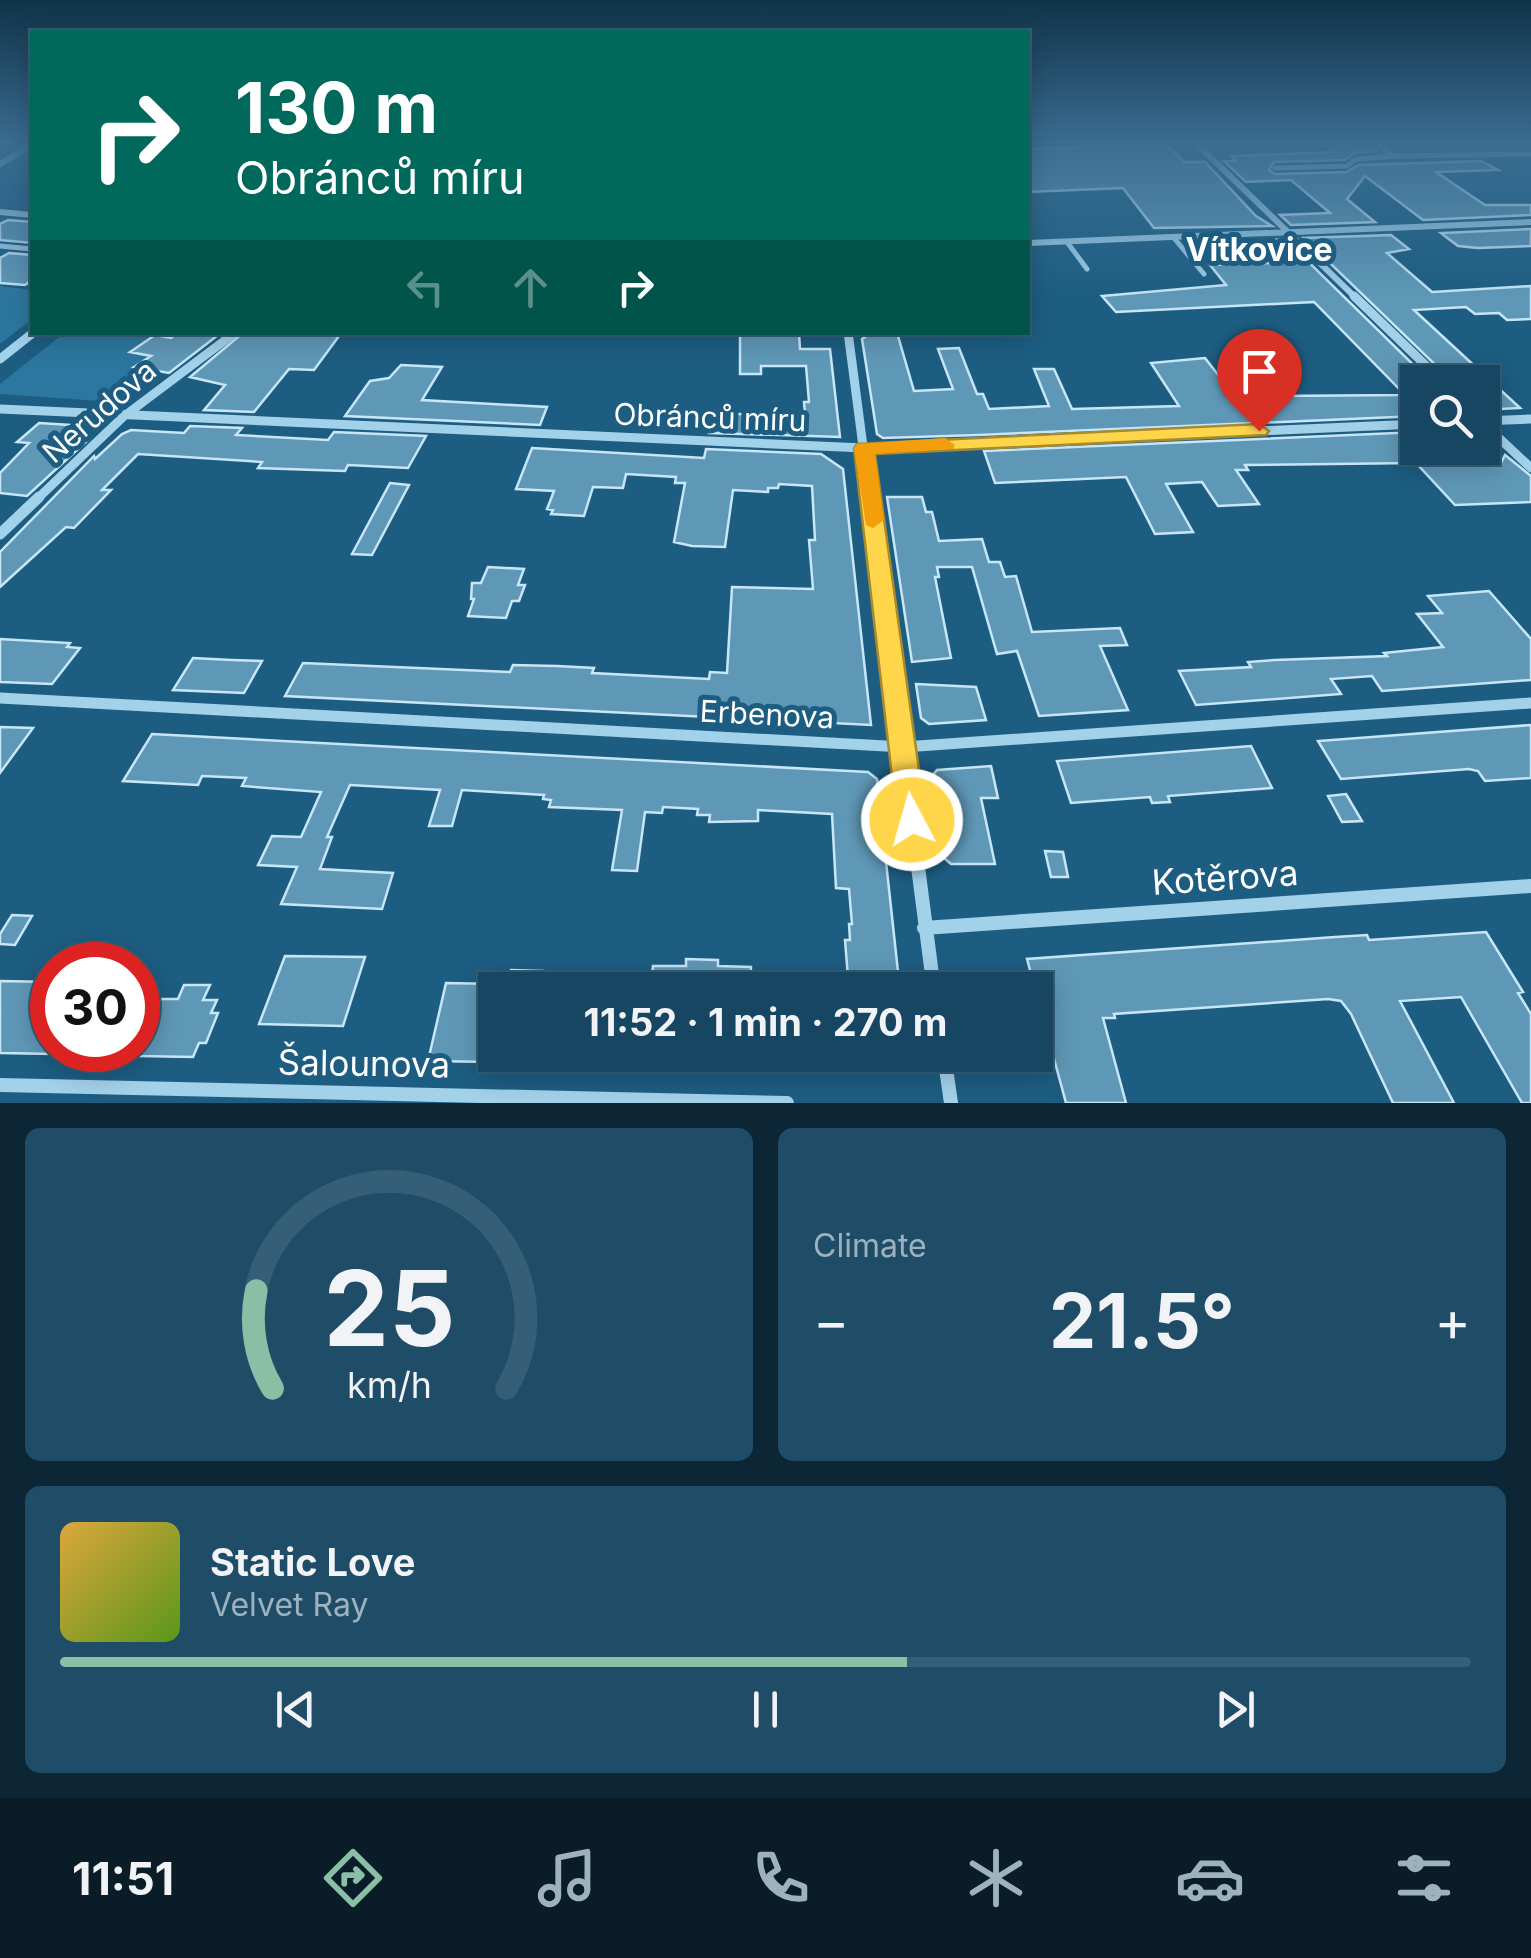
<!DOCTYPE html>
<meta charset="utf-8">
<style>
:root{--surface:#164662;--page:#1f4d68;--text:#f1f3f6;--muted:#9eb1be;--line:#355e77;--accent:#8abfa5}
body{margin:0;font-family:Inter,sans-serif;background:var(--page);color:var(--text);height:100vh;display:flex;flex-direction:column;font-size:38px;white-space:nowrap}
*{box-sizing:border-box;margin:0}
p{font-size:32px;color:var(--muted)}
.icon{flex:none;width:55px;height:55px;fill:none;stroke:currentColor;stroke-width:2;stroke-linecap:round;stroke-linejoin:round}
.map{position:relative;height:1103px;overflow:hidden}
.panel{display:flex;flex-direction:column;gap:25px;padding:25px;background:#0c2636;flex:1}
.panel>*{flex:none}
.top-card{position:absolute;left:30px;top:30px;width:1000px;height:305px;border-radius:0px;box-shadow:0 5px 25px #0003,0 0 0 2px var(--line);background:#00695c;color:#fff;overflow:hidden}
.tools{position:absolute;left:1400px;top:365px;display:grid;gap:20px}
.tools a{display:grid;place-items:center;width:100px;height:100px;border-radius:0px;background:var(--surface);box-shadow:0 5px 25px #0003,0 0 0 2px var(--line);font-size:50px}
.speed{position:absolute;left:30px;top:942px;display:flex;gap:20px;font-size:50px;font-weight:700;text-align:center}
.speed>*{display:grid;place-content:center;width:130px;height:130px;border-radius:50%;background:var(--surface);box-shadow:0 5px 25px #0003,0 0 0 2px var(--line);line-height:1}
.speed .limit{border:15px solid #d22;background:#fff;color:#111}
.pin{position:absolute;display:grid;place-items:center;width:85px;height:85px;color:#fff;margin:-102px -42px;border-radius:50% 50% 50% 0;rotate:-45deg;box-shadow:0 0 10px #0007}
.pin .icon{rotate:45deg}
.me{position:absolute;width:110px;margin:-55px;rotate:354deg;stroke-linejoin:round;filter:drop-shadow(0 0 8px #0008)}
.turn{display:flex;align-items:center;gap:35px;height:210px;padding:0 40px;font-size:45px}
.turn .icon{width:130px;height:130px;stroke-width:2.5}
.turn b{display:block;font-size:70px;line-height:85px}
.lanes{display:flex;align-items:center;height:95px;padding:0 40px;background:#0003;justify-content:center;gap:50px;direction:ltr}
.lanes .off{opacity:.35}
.big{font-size:75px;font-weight:700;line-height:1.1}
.panel .tile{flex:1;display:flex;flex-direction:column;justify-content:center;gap:15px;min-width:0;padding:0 35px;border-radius:15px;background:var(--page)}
.panel .dial{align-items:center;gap:0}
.dial svg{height:260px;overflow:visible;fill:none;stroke:var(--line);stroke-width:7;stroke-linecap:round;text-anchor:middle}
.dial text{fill:var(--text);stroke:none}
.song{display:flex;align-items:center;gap:30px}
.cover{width:120px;height:120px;border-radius:15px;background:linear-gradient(135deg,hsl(40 70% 55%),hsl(90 70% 35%))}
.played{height:10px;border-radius:5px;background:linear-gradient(90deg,var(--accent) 60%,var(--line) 60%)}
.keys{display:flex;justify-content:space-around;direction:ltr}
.heat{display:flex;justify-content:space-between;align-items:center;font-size:55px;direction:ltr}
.panel .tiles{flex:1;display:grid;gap:25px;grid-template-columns:1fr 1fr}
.tile:last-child{grid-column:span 2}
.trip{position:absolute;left:478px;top:972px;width:575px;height:100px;border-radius:0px;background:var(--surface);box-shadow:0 5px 25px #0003,0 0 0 2px var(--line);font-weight:700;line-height:100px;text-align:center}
.tabs{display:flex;height:160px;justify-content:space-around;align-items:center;background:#091c27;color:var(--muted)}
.tabs .icon{width:70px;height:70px}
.tabs .selected{color:var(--accent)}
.tabs b{font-size:45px;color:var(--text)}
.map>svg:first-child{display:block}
</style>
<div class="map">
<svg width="1531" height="1103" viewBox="0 0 1531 1103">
<rect width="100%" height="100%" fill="#1d5d82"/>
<path fill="#2c779f" d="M0 286 32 290V319L0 344Z
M64 333H185L145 359 169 366 114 402 0 394V384Z"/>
<path fill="#5f98b7" stroke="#c7e6f7" stroke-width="2.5" d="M1323 143H1369L1376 151 1354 153 1345 160 1274 162 1269 170 1275 174 1347 172 1358 165 1481 161 1498 170 1436 172 1485 205H1531V215L1423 220 1365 176 1347 199 1375 222 1291 225 1280 215 1330 213 1291 180 1246 182 1224 161H1236L1231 156 1334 152Z
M1166 144 1184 162H1205L1256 216 1272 226 1154 228 1123 188 1028 192V149Z
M8 220 32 222V243L0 240V224Z
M1531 229V246L1478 248 1458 246 1441 233Z
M1391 235 1409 249 1387 253 1432 292 1531 286V319L1507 320 1499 313 1475 314 1466 307 1414 310 1520 408 1482 410V382L1451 380 1304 238Z
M1285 239 1430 381H1418V416L978 435 883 438 877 434 862 339 872 332 898 336 914 391 953 389 938 349 959 348 977 394H983L989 409 1049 406 1034 369H1054L1072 409 1179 406 1151 363 1205 358 1219 376 1255 374 1272 396 1405 395 1314 302 1116 312 1102 296 1226 285 1210 265 1274 263 1252 241Z
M9 253 32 255V280L25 285 0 283V258Z
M179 332H222L169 373 134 367 151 356 130 352 155 335 171 338Z
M244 332H337L334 336H339L314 370 289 369 254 412 204 410 225 385 190 377Z
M740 332 799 333 800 349H830L840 437 709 433 712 414H805L804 402H809L806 366H761V374H740Z
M401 365 442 367 422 400 547 407 540 425 345 416 370 381 389 378Z
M39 423 87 426 90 438 27 496 0 493V473L29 443 17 442Z
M190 426 242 428 236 435 328 440 334 432 426 436 408 468 348 465 345 471 258 468 262 462 138 454 102 490H111L74 528 66 527 0 587V552L94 456 95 459 122 434 131 430 184 433Z
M1418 432V448H1489L1502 461 1505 455 1531 476V502L1455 505 1416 463 1245 465 1248 470H1236L1259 504 1218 506 1202 482 1166 484 1193 532 1155 534 1126 477 995 483 984 451Z
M532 448 704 458 706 449 821 454 843 469 871 725 285 696 303 663 510 672 513 665 557 666 594 668 592 673 709 679 710 672 727 673 732 587 813 589 809 540H815L812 486 779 484 778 488H768V492L733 490 725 547 692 546 674 542 685 483H675L676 477 626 474 623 488 593 487 584 516 551 514 553 510 547 509 554 491 516 489Z
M390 483 409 485 372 555 352 554Z
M887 497H922L926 512H932L939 541 982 539 989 562H1000L1005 577 1016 576 1032 632 1120 628 1127 645 1100 646 1128 710 1039 716 1017 651 997 654 972 567H937L939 577H935L951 658 912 662Z
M488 567 524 569 518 585H525L519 601H512L506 618 468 616 474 599H471L472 583H481Z
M1489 591 1531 639V680L1382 691 1372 676 1331 679 1341 694 1196 705 1179 671 1251 667 1248 662 1275 660 1387 656 1384 653 1443 647 1417 614 1442 613 1428 596Z
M0 639 70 643 67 647 80 648 52 684 0 682Z
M193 658 232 660 262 661 244 693 173 690Z
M916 684 976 687 986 720 929 724 921 718Z
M1531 725V778L1485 781 1478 771 1469 769 1341 779 1318 741Z
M0 727 33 728 0 773Z
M152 734 868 772 877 779 900 990H849L845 940H850L849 924H852L849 889 836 888 832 814 758 810V821L709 822 710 815H697L698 809 663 807 662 813 645 812 637 871 612 870 622 810 549 807 551 800 543 799 544 795 462 790 452 826H429L440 790 350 785 327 837H332L320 869 393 873 382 909 281 904 297 867 258 865 272 836 301 837 321 792 242 786 246 778 202 776 198 785 123 781Z
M1251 746 1272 788 1168 796 1170 802 1152 803 1150 797 1071 803 1057 761Z
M991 766 998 798H981L995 864H951L943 857 931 777 937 770Z
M1346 794 1362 821 1342 822 1328 796Z
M1045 851 1063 852 1068 877H1051Z
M12 915 32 916 15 945 0 944V934Z
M1486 932 1523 992 1518 993 1531 1014V1103H1522L1461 997 1400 1001 1454 1103H1393L1351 1014 1341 1001 1328 999 1114 1014 1115 1018H1103L1126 1103H1066L1027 959 1335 937 1367 935 1369 940Z
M285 956 365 957 343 1026 259 1024Z
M686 959 718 960V966L751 967 750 990H650L653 966H686Z
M511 970 543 971 540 990H507Z
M0 981 52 982V1054L0 1053Z
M446 983 495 984V1062L428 1061Z
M184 985H210L203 1000H217L211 1013H218L206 1043H199L193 1057 138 1056V999H178Z"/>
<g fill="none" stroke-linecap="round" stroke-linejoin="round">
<path stroke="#a2d1ea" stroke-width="5" d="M1393 156 1531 154
M1275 168 1347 166 1356 159 1393 156 1375 143
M1174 238 1204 274
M1067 242 1087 269
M0 246 32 249"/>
<path stroke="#a2d1ea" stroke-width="6" d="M1196 143 1357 299
M0 164 32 145
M0 212 32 215
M1028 243 1531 222"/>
<path stroke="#a2d1ea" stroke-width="9" d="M1354 296 1443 382
M848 332 870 500
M0 359 34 332
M0 409 864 448 1418 424
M1482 421 1531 419
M1482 422 1531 468
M36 500 123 417 236 332"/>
<path stroke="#a2d1ea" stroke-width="11" d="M870 497 904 762
M0 534 39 497
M0 698 904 747 1531 703"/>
<path stroke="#a2d1ea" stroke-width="14" d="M904 759 934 990
M924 928 1531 886
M944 1055 951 1103
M0 1085 787 1103"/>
</g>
<linearGradient id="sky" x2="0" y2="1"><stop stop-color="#103348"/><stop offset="0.48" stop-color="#3a6d92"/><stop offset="1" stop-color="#3a6d92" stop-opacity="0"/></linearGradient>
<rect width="1531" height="298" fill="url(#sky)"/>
<path fill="#ffd54a" stroke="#a68a30" stroke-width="2.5" d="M1259 424 1269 431 1266 435 875 454 926 820 922 829 912 833 901 829 897 820 854 448 857 444Z"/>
<path fill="#f59e0b" d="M945 438 955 445 953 449 875 454 884 520 873 528 866 525 854 448 857 444Z"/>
<g text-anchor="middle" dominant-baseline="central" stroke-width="10" stroke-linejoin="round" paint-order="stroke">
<g font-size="30" fill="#fff" stroke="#1d5d82">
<text transform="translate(99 411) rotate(-41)">Nerudova</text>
<text transform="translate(710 417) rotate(2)">Obránců míru</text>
<text transform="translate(767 714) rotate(3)">Erbenova</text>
</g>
<g font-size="32" font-weight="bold" fill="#fff" stroke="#1d5d82">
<text x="1259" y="249">Vítkovice</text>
</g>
<g font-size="35" fill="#fff" stroke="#1d5d82">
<text transform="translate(1225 877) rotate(-4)">Kotěrova</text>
<text transform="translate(364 1063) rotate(1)">Šalounova</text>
</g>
</g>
</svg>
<div class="tools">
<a><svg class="icon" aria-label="search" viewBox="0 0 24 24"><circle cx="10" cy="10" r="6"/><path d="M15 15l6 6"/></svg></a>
</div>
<div class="speed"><div class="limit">30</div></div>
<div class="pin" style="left:1259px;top:431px;background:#d93025"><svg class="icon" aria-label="arrive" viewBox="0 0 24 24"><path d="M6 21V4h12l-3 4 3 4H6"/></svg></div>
<svg class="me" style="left:912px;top:820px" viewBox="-20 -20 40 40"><circle r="17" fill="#ffd54a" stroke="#fff" stroke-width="3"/><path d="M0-11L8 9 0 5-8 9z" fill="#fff"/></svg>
<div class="trip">11:52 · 1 min · 270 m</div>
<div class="top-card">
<div class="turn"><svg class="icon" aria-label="right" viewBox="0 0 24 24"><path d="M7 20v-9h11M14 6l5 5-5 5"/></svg><div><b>130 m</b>Obránců míru</div></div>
<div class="lanes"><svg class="icon off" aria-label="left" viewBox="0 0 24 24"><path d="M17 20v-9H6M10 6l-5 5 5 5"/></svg><svg class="icon off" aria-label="ahead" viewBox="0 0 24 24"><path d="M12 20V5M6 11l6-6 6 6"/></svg><svg class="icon" aria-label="right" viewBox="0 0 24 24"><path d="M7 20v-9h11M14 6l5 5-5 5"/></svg></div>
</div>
</div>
<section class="panel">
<div class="tiles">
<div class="tile dial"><svg viewBox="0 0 100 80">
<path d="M14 69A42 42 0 1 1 86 69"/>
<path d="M14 69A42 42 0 0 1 9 39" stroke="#8abfa5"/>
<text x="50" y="56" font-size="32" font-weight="700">25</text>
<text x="50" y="72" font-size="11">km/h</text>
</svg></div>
<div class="tile"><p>Climate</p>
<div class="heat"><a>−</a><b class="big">21.5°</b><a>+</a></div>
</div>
<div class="tile">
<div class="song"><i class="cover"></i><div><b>Static Love</b><p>Velvet Ray</p></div></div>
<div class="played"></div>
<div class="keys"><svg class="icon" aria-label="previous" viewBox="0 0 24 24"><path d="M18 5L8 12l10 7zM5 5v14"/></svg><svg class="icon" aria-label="pause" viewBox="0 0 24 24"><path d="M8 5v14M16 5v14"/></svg><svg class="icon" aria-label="next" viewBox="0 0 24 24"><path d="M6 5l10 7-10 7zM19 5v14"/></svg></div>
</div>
</div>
</section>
<nav class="tabs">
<b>11:51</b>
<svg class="icon selected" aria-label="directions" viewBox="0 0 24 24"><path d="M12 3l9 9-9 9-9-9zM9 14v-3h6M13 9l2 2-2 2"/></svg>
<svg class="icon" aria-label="music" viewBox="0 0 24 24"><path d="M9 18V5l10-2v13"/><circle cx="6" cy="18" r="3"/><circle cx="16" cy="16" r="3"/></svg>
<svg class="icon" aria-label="phone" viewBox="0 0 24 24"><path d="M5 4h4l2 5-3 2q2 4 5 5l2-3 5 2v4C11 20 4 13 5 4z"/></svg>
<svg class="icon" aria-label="climate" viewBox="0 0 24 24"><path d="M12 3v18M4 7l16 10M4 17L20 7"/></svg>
<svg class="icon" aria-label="car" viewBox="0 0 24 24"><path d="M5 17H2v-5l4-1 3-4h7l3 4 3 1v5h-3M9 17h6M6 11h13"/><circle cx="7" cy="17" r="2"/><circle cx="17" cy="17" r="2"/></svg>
<svg class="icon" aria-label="filters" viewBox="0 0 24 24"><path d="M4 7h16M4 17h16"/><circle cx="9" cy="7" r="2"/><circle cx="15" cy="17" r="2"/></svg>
</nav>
